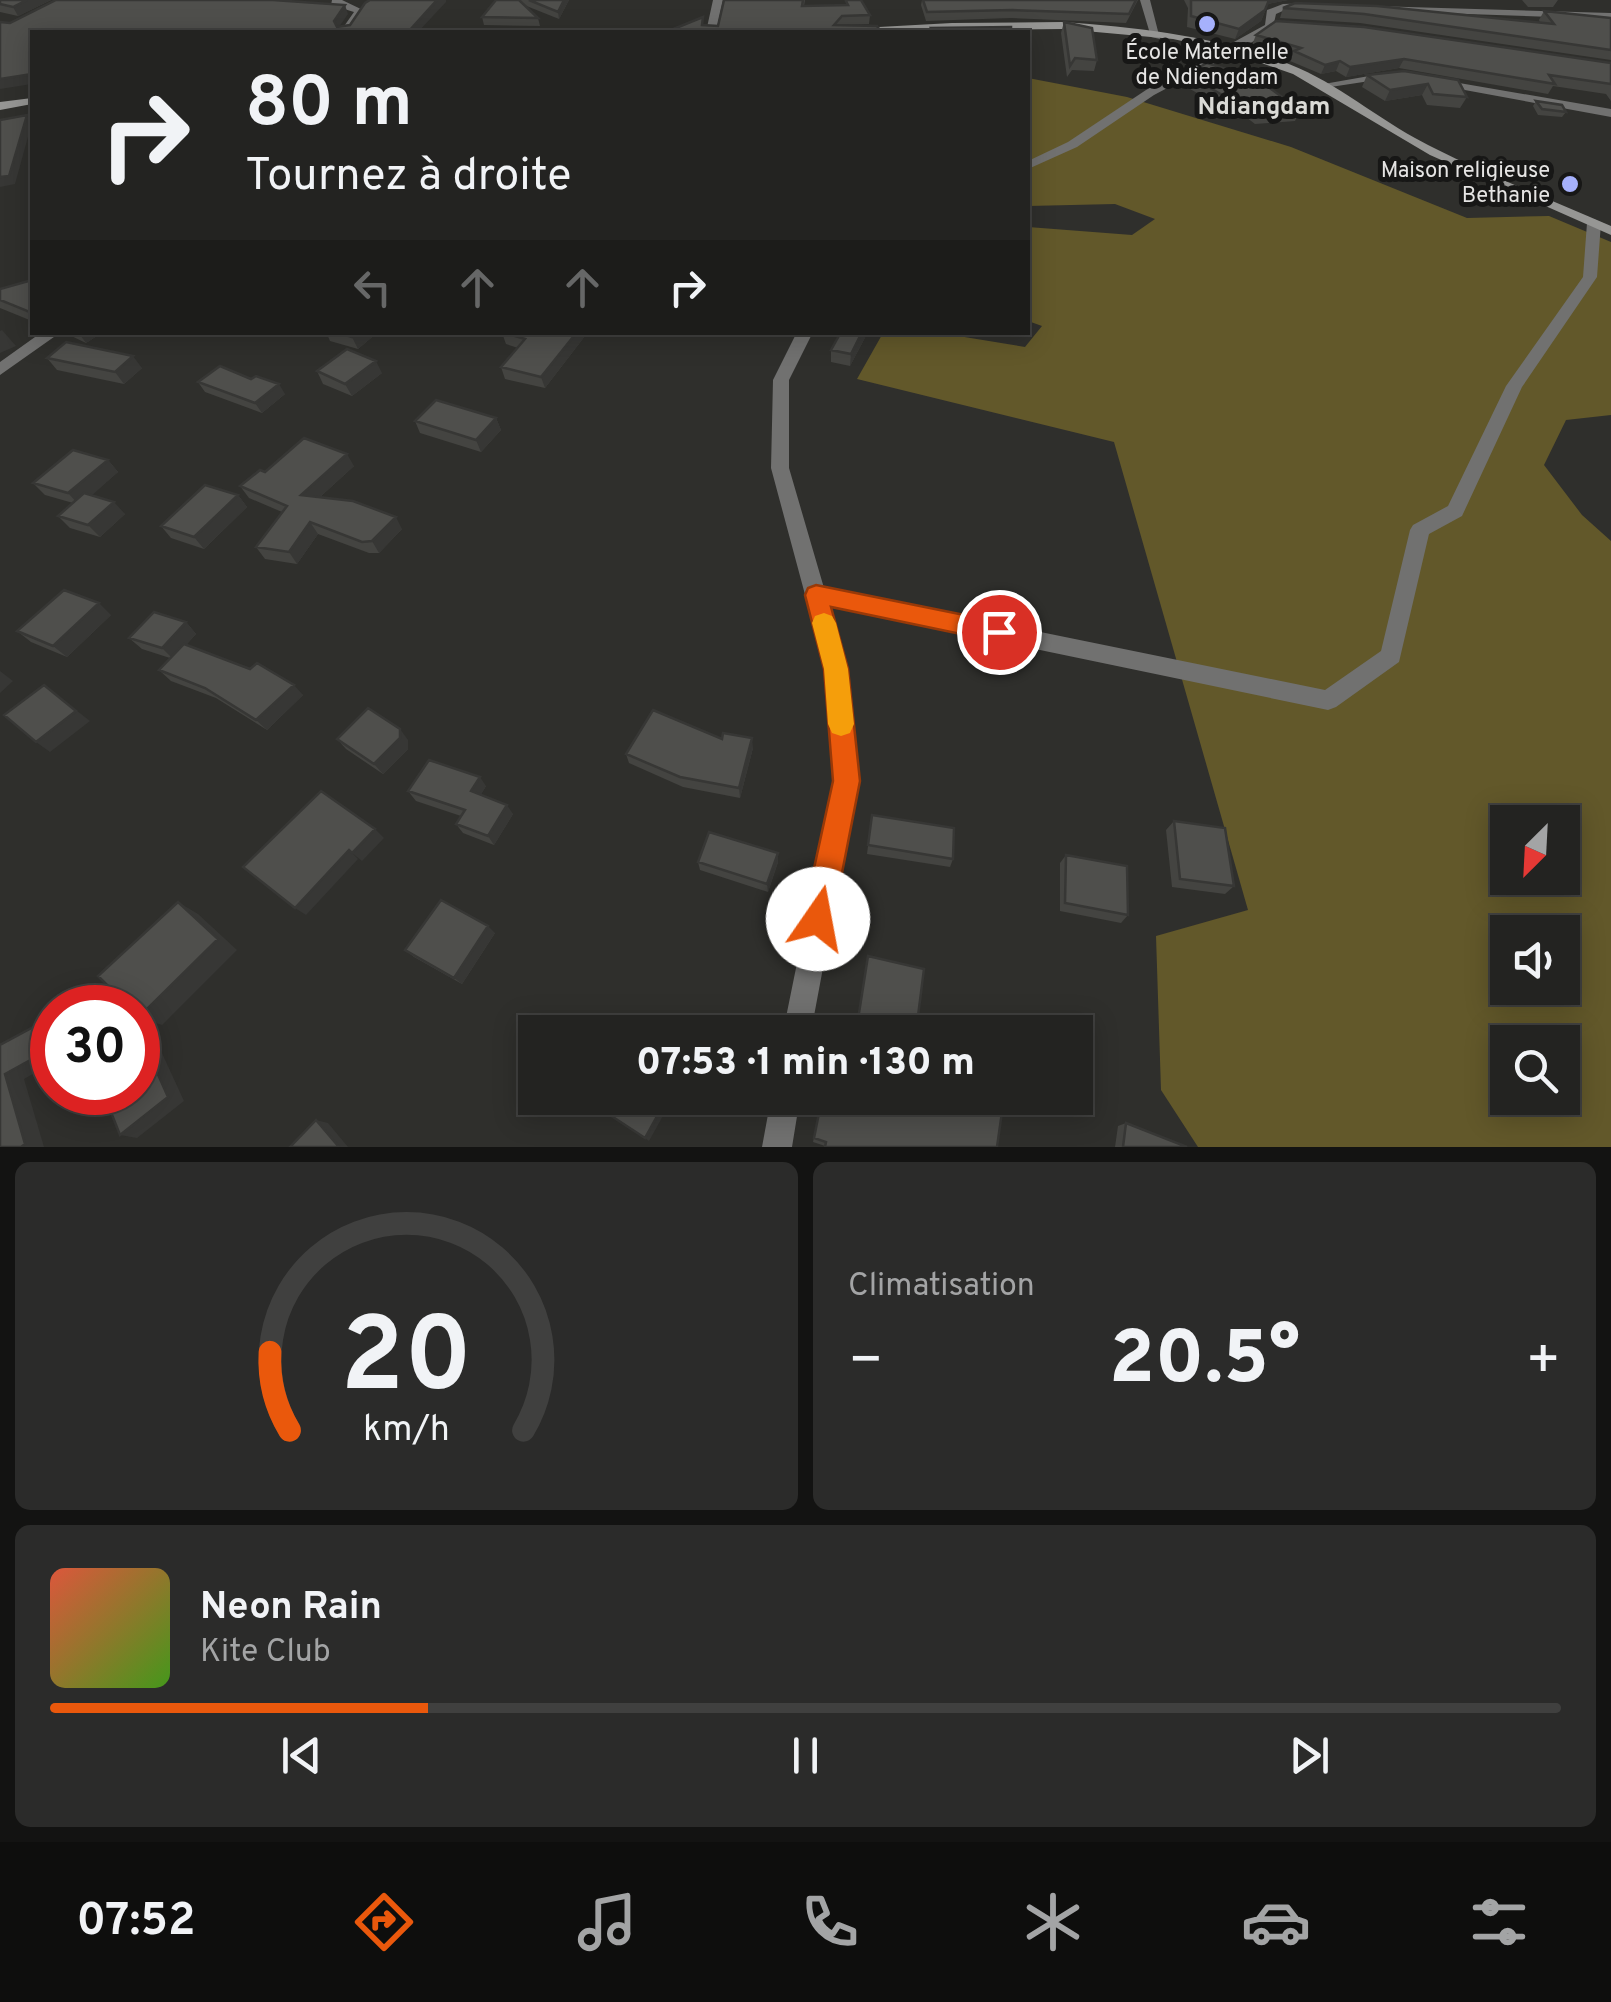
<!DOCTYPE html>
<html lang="fr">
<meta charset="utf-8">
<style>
:root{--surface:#232321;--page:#2b2b2a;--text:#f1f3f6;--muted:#a3a4a5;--line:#40403f;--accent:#ea580c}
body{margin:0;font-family:Overpass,sans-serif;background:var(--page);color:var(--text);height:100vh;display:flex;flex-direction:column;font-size:38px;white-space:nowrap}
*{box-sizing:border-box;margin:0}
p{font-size:32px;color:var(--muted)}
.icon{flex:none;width:55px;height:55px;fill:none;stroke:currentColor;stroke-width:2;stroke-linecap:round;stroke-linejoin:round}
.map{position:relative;height:1147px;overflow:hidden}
.details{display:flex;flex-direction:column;gap:15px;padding:15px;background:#131312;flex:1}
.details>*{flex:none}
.hud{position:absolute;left:30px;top:30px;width:1000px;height:305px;border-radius:0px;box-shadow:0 5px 25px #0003,0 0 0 2px var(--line);background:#232321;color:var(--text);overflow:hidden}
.needle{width:65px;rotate:204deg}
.tools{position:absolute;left:1490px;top:805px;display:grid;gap:20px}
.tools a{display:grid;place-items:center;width:90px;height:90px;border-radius:0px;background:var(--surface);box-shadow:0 5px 25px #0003,0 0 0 2px var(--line);font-size:50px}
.speed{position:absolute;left:30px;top:985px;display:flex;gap:20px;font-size:50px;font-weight:700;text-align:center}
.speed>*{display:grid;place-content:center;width:130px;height:130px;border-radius:50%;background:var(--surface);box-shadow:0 5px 25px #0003,0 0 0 2px var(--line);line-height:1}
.speed .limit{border:15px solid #d22;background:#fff;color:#111}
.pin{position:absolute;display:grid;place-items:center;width:85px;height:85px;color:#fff;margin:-42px;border:5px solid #fff;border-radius:50%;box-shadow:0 2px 10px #0007}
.me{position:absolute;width:110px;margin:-55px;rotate:12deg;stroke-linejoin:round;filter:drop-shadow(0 0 8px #0008)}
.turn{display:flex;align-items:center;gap:35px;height:210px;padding:0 50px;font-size:45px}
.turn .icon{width:130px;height:130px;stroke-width:2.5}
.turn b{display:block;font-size:70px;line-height:85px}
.lanes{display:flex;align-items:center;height:95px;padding:0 50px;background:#0003;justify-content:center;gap:50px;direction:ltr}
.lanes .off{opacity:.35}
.big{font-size:75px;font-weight:800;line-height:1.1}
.details .tile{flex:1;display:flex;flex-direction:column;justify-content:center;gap:15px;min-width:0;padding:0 35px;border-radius:15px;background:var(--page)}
.details .dial{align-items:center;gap:0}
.dial svg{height:260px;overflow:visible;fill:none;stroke:var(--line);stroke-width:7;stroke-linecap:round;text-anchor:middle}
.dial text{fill:var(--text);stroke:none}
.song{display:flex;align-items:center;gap:30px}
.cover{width:120px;height:120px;border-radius:15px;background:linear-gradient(135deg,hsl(10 70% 55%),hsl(100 70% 35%))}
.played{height:10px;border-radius:5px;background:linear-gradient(90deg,var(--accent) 25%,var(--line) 25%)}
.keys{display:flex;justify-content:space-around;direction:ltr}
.heat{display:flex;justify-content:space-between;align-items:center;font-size:55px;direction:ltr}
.details .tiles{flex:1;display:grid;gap:15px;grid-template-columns:1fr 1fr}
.tile:last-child{grid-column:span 2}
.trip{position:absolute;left:518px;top:1015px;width:575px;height:100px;border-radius:0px;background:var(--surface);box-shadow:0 5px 25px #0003,0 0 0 2px var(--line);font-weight:800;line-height:100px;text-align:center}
.tabs{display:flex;height:160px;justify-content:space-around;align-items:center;background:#0e0e0d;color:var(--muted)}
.tabs .icon{width:70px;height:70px}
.tabs .on{color:var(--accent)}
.tabs b{font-size:45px;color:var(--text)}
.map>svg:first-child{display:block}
</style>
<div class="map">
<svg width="1611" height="1147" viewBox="0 0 1611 1147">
<rect width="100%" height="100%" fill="#2f2f2c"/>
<path fill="#62582a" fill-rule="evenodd" d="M1028 78 1127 97 1291 147 1467 218 1549 216 1611 242V415L1566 420 1544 465 1582 515 1611 541V1147H1198L1161 1090 1156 936 1248 910 1114 442 857 379 883 333H940L1025 347 1042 326 1028 321V227L1132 235 1155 219 1115 204 1028 206ZM1508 822H1562V878H1508ZM1508 932H1562V988H1508ZM1508 1042H1562V1098H1508Z"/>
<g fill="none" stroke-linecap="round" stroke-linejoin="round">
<path fill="#717170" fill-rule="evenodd" d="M332 0H342L365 11 350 32H340L354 12 331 5Z
M713 0H723L716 32H706Z
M1140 0H1150L1160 39 1151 37Z
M1314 3 1318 8 1285 10 1276 14 1274 23 1297 22 1301 27 1269 31 1243 48 1154 95 1077 147 1028 169V161L1068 142 1146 90 1265 25 1267 10 1283 4Z
M1374 6 1611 13V19L1378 11Z
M1392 72 1398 75 1396 77 1324 88 1318 85Z
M1436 79 1611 109V117L1432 84V80Z
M1594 219 1601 223 1597 277 1522 387 1462 516 1429 534 1399 662 1336 707 1328 710 829 606 847 669 858 781 811 1032H783L834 781 825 669 771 468 773 380 797 332H813L789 380V468L824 588 1325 690 1381 651 1410 530 1413 525 1448 506 1506 386 1583 277 1587 223Z
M42 332H61L0 375V362Z
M771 1098H800L792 1147H762Z"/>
<path fill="#969694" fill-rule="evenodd" d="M1063 22C1137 27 1211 36 1281 61 1330 78 1370 113 1415 138 1478 172 1546 197 1611 226V235L1430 155 1293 74 1224 50 1173 39 1063 29 837 32 842 29 952 23Z
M32 98V104L0 110V102Z"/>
</g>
<path fill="#444441" d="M0 0H51L18 16 0 12Z
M496 0H569L559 19 524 5 538 18 540 26 484 25 482 17Z
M724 0H805L804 6 846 5V1L870 15 869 24 666 32 703 17V25L718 26Z
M922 0H1138L1126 23 1011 18 926 21 921 5Z
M1184 0H1288L1268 4 1261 21 1235 39 1187 27 1188 8Z
M1522 0H1558L1553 7H1528Z
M1283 8 1540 23 1539 20 1544 11 1611 18V60L1360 23 1280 18Z
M1064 22 1097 60 1094 71 1072 70 1067 77 1061 33Z
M1256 35 1611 63V101L1606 94 1553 86 1548 94 1399 68 1346 77 1336 71 1321 74 1290 61 1292 56 1252 45Z
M1404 71 1467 97 1460 108 1427 105 1422 95 1385 101 1362 87 1367 75Z
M1238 73 1300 110 1295 121 1255 124 1229 104 1220 106 1183 85 1186 74Z
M1536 101 1566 112 1562 117 1538 115 1533 106Z
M32 280V321L0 308V289Z
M63 332H103L86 343Z
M326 332H378L358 349 330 341Z
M588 332 545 388 505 379 501 367 518 348 506 344 502 333Z
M868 332 850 366 831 362V350Z
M47 358 142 368 124 384 57 370Z
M317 371 382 373 352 396 323 384Z
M198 382 285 394 262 413 205 392Z
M496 418 501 430 481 452 420 433 415 421Z
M108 460 118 472 91 495 125 514 100 537 70 528 58 516 73 503 45 495 33 483Z
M354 466 320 497 402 529 379 553H369L318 534 297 564 265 559 256 547 282 512 249 498 240 486 265 472Z
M238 495 247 507 204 549 171 538 161 526Z
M111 615 67 657 31 642 17 631Z
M186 622 196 634 186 645 303 695 267 730 216 698 171 681 159 670 170 658 142 649 129 638Z
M337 739 408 740V749L383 774 346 749Z
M722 739 753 748 740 798 683 787 629 763 626 754Z
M486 786 481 794 513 814 494 845 463 833 456 824 461 816 416 801 408 791Z
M872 815 953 859 950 867 867 854Z
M1174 821 1234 886 1225 894 1172 887 1166 830Z
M778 853V862L768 892 700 870 698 862Z
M1066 855 1128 915 1121 923 1060 911V863Z
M495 933 462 984 414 957 405 950Z
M822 1098 997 1147 825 1146 813 1142Z
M1126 1123 1187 1147H1115L1118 1126Z"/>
<path fill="#373735" d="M27 0H51L18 16 13 7Z
M437 0H446V2L418 32H401Z
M564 0H569L559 19 558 12Z
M1269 0H1288L1268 4 1261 21 1235 39 1239 29Z
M345 5 348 14 337 30 334 21Z
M1404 59 1399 68 1346 77 1350 67Z
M1340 61 1336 71 1321 74 1325 65Z
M32 74V84L0 89V79Z
M1428 84 1422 95 1385 101 1390 90Z
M1233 93 1229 104 1220 106 1224 96Z
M27 115 32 123V128L31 126 15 184 0 187V177Z
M2 330 16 346 0 353V331Z
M78 332H103L86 343Z
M358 332H378L358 349 352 337Z
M577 332H588L545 388 541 377Z
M862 332H868L850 366 851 354Z
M133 356 142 368 124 384 115 372Z
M376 361 382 373 352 396 345 384Z
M279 384 285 394 262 413 255 403Z
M496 418 501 430 481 452 476 440Z
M347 454 354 466 309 507 301 495Z
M108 460 118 472 80 506 68 493Z
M238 495 247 507 204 549 194 537Z
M114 502 125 514 100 537 88 525Z
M396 517 402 529 379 553 372 541Z
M310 522 318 534 297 564 289 552Z
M99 603 111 615 67 657 53 646Z
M186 622 196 634 173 659 162 648Z
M0 671 13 681 0 693Z
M44 685 90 721 50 752 36 742Z
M294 685 303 695 267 730 256 720Z
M400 729 408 740V749L383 774 374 764Z
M752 738 753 748 740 798 739 788Z
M480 777 486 786 478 800 471 791Z
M507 805 513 814 494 845 488 836Z
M375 829 384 838 362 861 352 853Z
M349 850 358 859 306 915 295 908Z
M778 853V862L768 892 767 884Z
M178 902 198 914 237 950 162 1025 139 1017Z
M488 926 495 933 462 984 454 978Z
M145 1045 161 1051 184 1101 137 1138 120 1135Z
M52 1048V1063L24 1079 44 1147H21L5 1074Z
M667 1098H673L649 1141 645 1138Z
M316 1120 328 1123 348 1147H339Z"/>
<path fill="#4f4f4c" stroke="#373735" stroke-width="2.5" d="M0 0H27L13 7 0 4Z
M56 0H273L345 5 334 21 337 27 350 25 365 3 370 0H437L408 32H32V123L29 124 32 74 0 79V22L10 23Z
M496 0H519L538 18 482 17Z
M529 0H564L558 12Z
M724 0H803L802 6 848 5 846 1 848 0H861L870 15 842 16 834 25 877 26 881 32H666L703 17 702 25 718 26Z
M923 0H1136L1129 14 1012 10 927 12Z
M1191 0H1269L1265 10 1239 29 1191 16Z
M1295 3 1377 6 1554 24 1544 11 1611 18V50L1364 14 1283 8Z
M1276 21 1364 27 1611 63V84L1549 75 1555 84 1404 59 1350 67 1340 61 1325 65 1294 51 1301 48 1256 35Z
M1064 22 1092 28 1097 60 1075 58 1070 66Z
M1011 27V32H933L931 28Z
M1207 63 1238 73 1245 70 1300 110 1259 114 1233 93 1224 96 1186 74Z
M1404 71 1458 80 1467 97 1433 94 1428 84 1390 90 1367 75Z
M1536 101 1562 105 1566 112 1542 109Z
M27 115 9 176 0 177V120Z
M32 280V313L0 300V289Z
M337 332H358L352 337Z
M577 332 541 377 501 367 525 339 502 332Z
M841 332H862L851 354 831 350Z
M66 342 133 356 115 372 47 358Z
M347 349 376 361 345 384 317 371Z
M220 366 251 379 256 376 279 384 255 403 198 382Z
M436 400 496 418 476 440 415 421Z
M304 438 347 454 301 495 353 501 396 517 372 541 362 542 310 522 289 552 256 547 287 506 240 486 260 470 265 472Z
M73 450 108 460 68 493 33 483Z
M205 485 238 495 194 537 161 526Z
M84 493 114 502 88 525 58 516Z
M64 590 99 603 53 646 17 631Z
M154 612 186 622 162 648 129 638Z
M184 644 250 669 257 663 294 685 256 720 205 688 159 670Z
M44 685 76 711 36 742 4 715Z
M368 708 400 729V738L374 764 337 739Z
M653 710 722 739 723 733 752 738 739 788 680 777 626 754Z
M429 760 480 777 471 791 507 805 488 836 456 824 465 810 408 791Z
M321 791 375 829 352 853 349 850 295 908 243 867Z
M872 815 954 828 953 859 868 845Z
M1174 821 1225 828 1234 886 1180 879Z
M709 832 778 853 767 884 698 862Z
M1066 855 1127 866 1128 915 1065 903Z
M441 900 488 926 454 978 405 950Z
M178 902 218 939 139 1017 138 1015V1008H130L98 976Z
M868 956 924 969 916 1032H856Z
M52 1017V1048L5 1074 25 1144 21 1147H0V1045Z
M145 1045 168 1097 120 1135 103 1092H138V1051Z
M589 1098H667L645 1138 587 1100Z
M822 1098H1004L997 1147H825L826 1142 814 1138Z
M316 1120 339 1147H290Z
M1126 1123 1187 1147H1123Z"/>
<path fill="#ea580c" stroke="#983908" stroke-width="2.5" d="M816 585 999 622 1007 625 1011 632 1007 639 999 642 831 607 848 669 860 781 833 919 828 929 818 934 807 929 803 919 833 781 824 669 805 595 808 588Z"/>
<path fill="#f59e0b" d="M824 613 832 616 836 623 848 669 854 724 850 733 841 736 832 733 828 724 824 669 812 623 815 616Z"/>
<g fill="#a6b1fc" stroke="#171716" stroke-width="4">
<circle cx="1207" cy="24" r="10"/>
<circle cx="1570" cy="184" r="10"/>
</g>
<g text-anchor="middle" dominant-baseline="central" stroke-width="10" stroke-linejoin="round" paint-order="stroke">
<g font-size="22" fill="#e5e4e3" stroke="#171716">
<text x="1207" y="53">École Maternelle<tspan x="1207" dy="25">de Ndiengdam</tspan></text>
<text x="1550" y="171" text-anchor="end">Maison religieuse<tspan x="1550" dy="25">Bethanie</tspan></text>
</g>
<g font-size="25" font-weight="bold" fill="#dadad6" stroke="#171716">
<text x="1264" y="108">Ndiangdam</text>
</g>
</g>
</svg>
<div class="tools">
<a><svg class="needle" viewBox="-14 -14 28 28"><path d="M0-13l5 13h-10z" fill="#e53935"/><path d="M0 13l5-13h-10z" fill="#a3a4a5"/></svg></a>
<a><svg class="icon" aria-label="sound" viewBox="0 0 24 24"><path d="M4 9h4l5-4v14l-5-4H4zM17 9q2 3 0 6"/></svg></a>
<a><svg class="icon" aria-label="search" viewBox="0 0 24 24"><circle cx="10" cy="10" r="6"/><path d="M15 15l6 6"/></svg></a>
</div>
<div class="speed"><div class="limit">30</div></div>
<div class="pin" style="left:999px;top:632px;background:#d93025"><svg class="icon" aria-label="arrive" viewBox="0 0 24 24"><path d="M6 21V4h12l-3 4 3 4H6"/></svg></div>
<svg class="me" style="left:818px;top:919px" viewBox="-20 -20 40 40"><circle r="19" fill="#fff"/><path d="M0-13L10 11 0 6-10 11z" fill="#ea580c"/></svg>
<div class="trip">07:53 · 1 min · 130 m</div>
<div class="hud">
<div class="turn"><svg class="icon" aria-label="right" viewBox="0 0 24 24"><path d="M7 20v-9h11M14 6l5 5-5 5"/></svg><div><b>80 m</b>Tournez à droite</div></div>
<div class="lanes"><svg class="icon off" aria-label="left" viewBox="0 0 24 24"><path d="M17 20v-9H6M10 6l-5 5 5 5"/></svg><svg class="icon off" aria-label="ahead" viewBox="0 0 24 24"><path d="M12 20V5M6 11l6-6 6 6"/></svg><svg class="icon off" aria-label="ahead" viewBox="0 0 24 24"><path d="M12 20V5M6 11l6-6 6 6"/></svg><svg class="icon" aria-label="right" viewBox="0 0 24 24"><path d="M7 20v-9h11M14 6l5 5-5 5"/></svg></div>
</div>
</div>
<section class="details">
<div class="tiles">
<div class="tile dial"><svg viewBox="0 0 100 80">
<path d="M14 69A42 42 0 1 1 86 69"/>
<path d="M14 69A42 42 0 0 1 8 45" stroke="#ea580c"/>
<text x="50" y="56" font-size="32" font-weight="700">20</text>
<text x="50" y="72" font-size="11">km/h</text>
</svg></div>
<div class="tile"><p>Climatisation</p>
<div class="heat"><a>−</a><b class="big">20.5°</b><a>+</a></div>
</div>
<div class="tile">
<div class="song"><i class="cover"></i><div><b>Neon Rain</b><p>Kite Club</p></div></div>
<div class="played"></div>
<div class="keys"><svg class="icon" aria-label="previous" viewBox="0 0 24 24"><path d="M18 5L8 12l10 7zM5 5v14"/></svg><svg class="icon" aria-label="pause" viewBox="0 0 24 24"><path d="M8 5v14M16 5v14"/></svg><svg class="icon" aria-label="next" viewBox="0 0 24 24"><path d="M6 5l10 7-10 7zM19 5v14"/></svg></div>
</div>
</div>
</section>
<nav class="tabs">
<b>07:52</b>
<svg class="icon on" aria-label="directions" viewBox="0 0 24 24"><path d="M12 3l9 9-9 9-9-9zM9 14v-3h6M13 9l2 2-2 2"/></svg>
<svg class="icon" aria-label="music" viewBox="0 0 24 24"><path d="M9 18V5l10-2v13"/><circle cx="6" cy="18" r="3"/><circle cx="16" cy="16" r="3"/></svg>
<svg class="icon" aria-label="phone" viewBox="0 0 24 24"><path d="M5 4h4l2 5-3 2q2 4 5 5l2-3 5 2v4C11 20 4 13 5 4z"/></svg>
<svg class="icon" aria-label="climate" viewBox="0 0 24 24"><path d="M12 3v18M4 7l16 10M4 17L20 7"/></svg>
<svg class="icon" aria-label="car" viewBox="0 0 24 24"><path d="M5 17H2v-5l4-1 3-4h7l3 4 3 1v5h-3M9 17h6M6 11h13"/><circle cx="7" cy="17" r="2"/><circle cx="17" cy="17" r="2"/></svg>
<svg class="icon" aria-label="filters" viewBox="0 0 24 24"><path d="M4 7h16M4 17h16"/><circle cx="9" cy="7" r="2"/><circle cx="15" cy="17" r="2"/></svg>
</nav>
